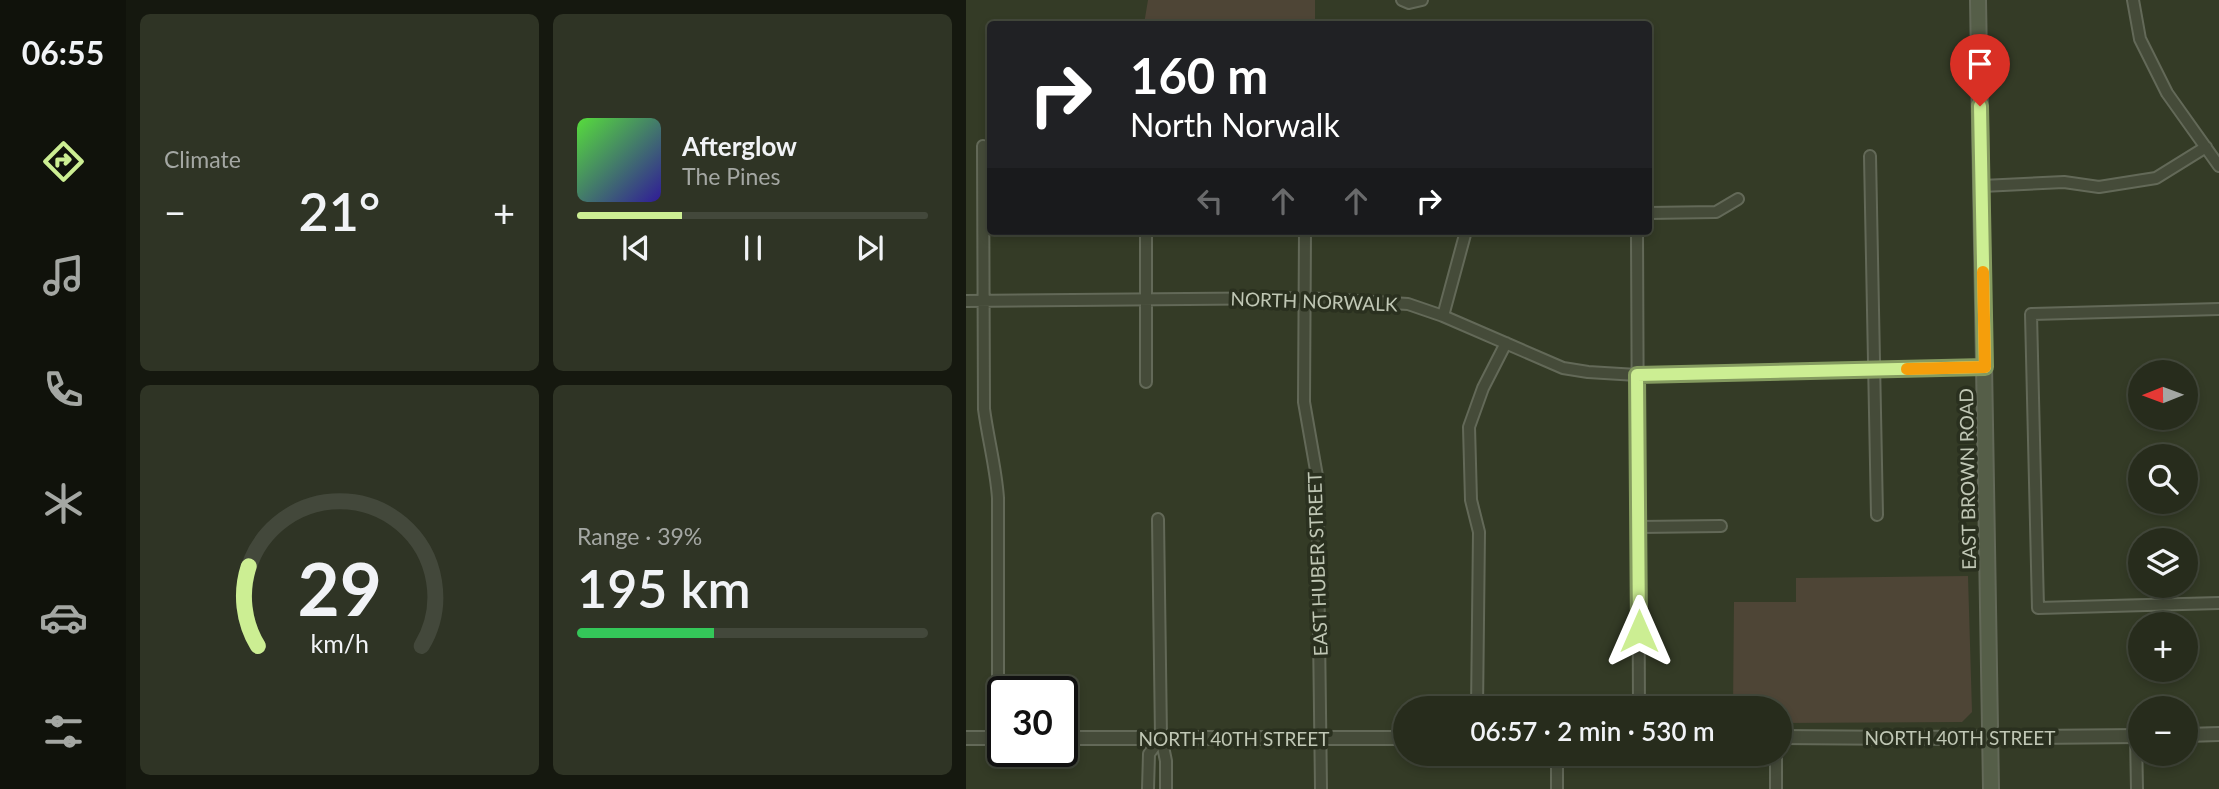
<!DOCTYPE html>
<meta charset="utf-8">
<style>
:root{--surface:#272c1c;--page:#2f3425;--text:#f1f3f6;--muted:#a4a7a3;--line:#43483b;--accent:#ccee93}
body{margin:0;font-family:Lato,sans-serif;background:var(--page);color:var(--text);height:100vh;display:flex;flex-direction:column;font-size:26px;white-space:nowrap}
*{box-sizing:border-box;margin:0}
p{font-size:23px;color:var(--muted)}
.icon{flex:none;width:38px;height:38px;fill:none;stroke:currentColor;stroke-width:2;stroke-linecap:round;stroke-linejoin:round}
.map{position:relative;flex:1;overflow:hidden}
.sheet{display:flex;flex-direction:column;gap:14px;padding:14px;background:#15180f;width:840px}
.sheet>*{flex:none}
.guide{position:absolute;left:21px;top:21px;width:665px;height:214px;border-radius:7px;box-shadow:0 4px 10px #0003,0 0 0 2px var(--line);background:#202124;color:#fff;overflow:hidden}
.needle{width:46px;rotate:269deg}
.tools{position:absolute;left:1162px;top:360px;display:grid;gap:14px}
.tools a{display:grid;place-items:center;width:70px;height:70px;border-radius:50%;background:var(--surface);box-shadow:0 4px 10px #0003,0 0 0 2px var(--line);font-size:35px}
.speed{position:absolute;left:21px;top:676px;display:flex;gap:14px;font-size:35px;font-weight:700;text-align:center}
.speed>*{display:grid;place-content:center;width:91px;height:91px;border-radius:50%;background:var(--surface);box-shadow:0 4px 10px #0003,0 0 0 2px var(--line);line-height:1}
.speed .limit{border:4px solid #111;border-radius:10px;background:#fff;color:#111}
.pin{position:absolute;display:grid;place-items:center;width:60px;height:60px;color:#fff;margin:-72px -30px;border-radius:50% 50% 50% 0;rotate:-45deg;box-shadow:0 0 7px #0007}
.pin .icon{rotate:45deg}
.me{position:absolute;width:77px;margin:-38px;rotate:0deg;stroke-linejoin:round;filter:drop-shadow(0 0 5px #0008)}
.turn{display:flex;align-items:center;gap:24px;height:147px;padding:0 28px;font-size:32px}
.turn .icon{width:91px;height:91px;stroke-width:2.5}
.turn b{display:block;font-size:49px;line-height:60px}
.lanes{display:flex;align-items:center;height:66px;padding:0 28px;background:#0003;justify-content:center;gap:35px;direction:ltr}
.lanes .off{opacity:.35}
.big{font-size:52px;font-weight:600;line-height:1.1}
.sheet .card{flex:1;display:flex;flex-direction:column;justify-content:center;gap:10px;min-width:0;padding:0 24px;border-radius:10px;background:var(--page)}
.sheet .dial{align-items:center;gap:0}
.dial svg{height:182px;overflow:visible;fill:none;stroke:var(--line);stroke-width:7;stroke-linecap:round;text-anchor:middle}
.dial text{fill:var(--text);stroke:none}
.song{display:flex;align-items:center;gap:21px}
.cover{width:84px;height:84px;border-radius:10px;background:linear-gradient(135deg,hsl(110 70% 55%),hsl(250 70% 35%))}
.played{height:7px;border-radius:4px;background:linear-gradient(90deg,var(--accent) 30%,var(--line) 30%)}
.keys{display:flex;justify-content:space-around;direction:ltr}
.heat{display:flex;justify-content:space-between;align-items:center;font-size:38px;direction:ltr}
.charge{height:10px;border-radius:5px;background:linear-gradient(90deg,#34c759 39%,var(--line) 0)}
.sheet .tiles{flex:1;display:grid;gap:14px;grid-template-columns:repeat(2,1fr)}
.trip{position:absolute;left:427px;top:696px;width:399px;height:70px;border-radius:35px;background:var(--surface);box-shadow:0 4px 10px #0003,0 0 0 2px var(--line);font-weight:600;line-height:70px;text-align:center}
main{display:flex;flex:1;min-height:0}
.tab-bar{display:flex;flex-direction:column;width:126px;justify-content:space-around;align-items:center;background:#10120b;color:var(--muted)}
.tab-bar .icon{width:49px;height:49px}
.tab-bar .on{color:var(--accent)}
.tab-bar b{font-size:32px;color:var(--text)}
.map>svg:first-child{display:block}
</style>
<main>
<nav class="tab-bar">
<b>06:55</b>
<svg class="icon on" aria-label="directions" viewBox="0 0 24 24"><path d="M12 3l9 9-9 9-9-9zM9 14v-3h6M13 9l2 2-2 2"/></svg>
<svg class="icon" aria-label="music" viewBox="0 0 24 24"><path d="M9 18V5l10-2v13"/><circle cx="6" cy="18" r="3"/><circle cx="16" cy="16" r="3"/></svg>
<svg class="icon" aria-label="phone" viewBox="0 0 24 24"><path d="M5 4h4l2 5-3 2q2 4 5 5l2-3 5 2v4C11 20 4 13 5 4z"/></svg>
<svg class="icon" aria-label="climate" viewBox="0 0 24 24"><path d="M12 3v18M4 7l16 10M4 17L20 7"/></svg>
<svg class="icon" aria-label="car" viewBox="0 0 24 24"><path d="M5 17H2v-5l4-1 3-4h7l3 4 3 1v5h-3M9 17h6M6 11h13"/><circle cx="7" cy="17" r="2"/><circle cx="17" cy="17" r="2"/></svg>
<svg class="icon" aria-label="filters" viewBox="0 0 24 24"><path d="M4 7h16M4 17h16"/><circle cx="9" cy="7" r="2"/><circle cx="15" cy="17" r="2"/></svg>
</nav>
<section class="sheet">
<div class="tiles">
<div class="card"><p>Climate</p>
<div class="heat"><a>−</a><b class="big">21°</b><a>+</a></div>
</div>
<div class="card">
<div class="song"><i class="cover"></i><div><b>Afterglow</b><p>The Pines</p></div></div>
<div class="played"></div>
<div class="keys"><svg class="icon" aria-label="previous" viewBox="0 0 24 24"><path d="M18 5L8 12l10 7zM5 5v14"/></svg><svg class="icon" aria-label="pause" viewBox="0 0 24 24"><path d="M8 5v14M16 5v14"/></svg><svg class="icon" aria-label="next" viewBox="0 0 24 24"><path d="M6 5l10 7-10 7zM19 5v14"/></svg></div>
</div>
<div class="card dial"><svg viewBox="0 0 100 80">
<path d="M14 69A42 42 0 1 1 86 69"/>
<path d="M14 69A42 42 0 0 1 10 34" stroke="#ccee93"/>
<text x="50" y="56" font-size="32" font-weight="700">29</text>
<text x="50" y="72" font-size="11">km/h</text>
</svg></div>
<div class="card"><p>Range · 39%</p><b class="big">195 km</b><div class="charge"></div></div>
</div>
</section>
<div class="map">
<svg width="1253" height="789" viewBox="0 0 1253 789">
<rect width="100%" height="100%" fill="#343b26"/>
<path fill="#4e4536" d="M182 0H349V24H178Z
M1002 576 1006 712 996 722 814 723V709H767L768 602H830V578Z"/>
<g fill="none" stroke-linecap="round" stroke-linejoin="round">
<defs>
<path id="minor" d="M436 0 443 3 456 0
M1167 0 1174 39 1201 93 1253 166
M17 146 18 409C22 439 30 468 32 498V738
M904 156 911 515
M1016 186 1098 182 1133 187 1190 178 1240 147
M682 213 750 212 772 199
M180 231V382
M339 231 338 402 351 476 355 789
M671 231 673 709
M0 301 339 298 442 304 477 316 597 368 622 372 671 375 1019 367
M1253 309 1065 314 1072 608 1253 603
M477 316 500 231
M192 519 195 737 200 761V789
M674 527 755 526
M511 709 513 532 505 500 503 427 517 388 540 343
M1170 736 1171 789
M591 754V789
M182 789 183 754 195 737
M810 789V754"/>
<path id="tertiary" d="M1220 735 1253 734
M814 737 942 738 1174 736
M0 738H37
M96 738H439"/>
<path id="secondary" d="M1012 0 1025 789"/>
</defs>
<use href="#minor" stroke="#636958" stroke-width="14"/>
<use href="#tertiary" stroke="#636958" stroke-width="16"/>
<use href="#secondary" stroke="#636958" stroke-width="18"/>
<use href="#minor" stroke="#454b39" stroke-width="10"/>
<use href="#tertiary" stroke="#454b39" stroke-width="12"/>
<use href="#secondary" stroke="#555e48" stroke-width="14"/>
</g>
<g fill="none" stroke-linecap="round" stroke-linejoin="round">
<defs>
<path id="route" d="M673 631 671 375 1019 367 1014 106"/>
</defs>
<use href="#route" stroke="#859b60" stroke-width="18"/>
<use href="#route" stroke="#ccee93" stroke-width="12"/>
<path stroke="#f59e0b" stroke-width="12" d="M941 369 1019 367 1017 272"/>
</g>
<g text-anchor="middle" dominant-baseline="central" stroke-width="7" stroke-linejoin="round" paint-order="stroke">
<g font-size="19" fill="#c0c7b5" stroke="#2a301f">
<text transform="translate(348 301) rotate(2)">NORTH NORWALK</text>
<text transform="translate(1001 479) rotate(-91)">EAST BROWN ROAD</text>
<text transform="translate(351 564) rotate(-92)">EAST HUBER STREET</text>
<text x="994" y="737">NORTH 40TH STREET</text>
<text x="268" y="738">NORTH 40TH STREET</text>
</g>
</g>
</svg>
<div class="tools">
<a><svg class="needle" viewBox="-14 -14 28 28"><path d="M0-13l5 13h-10z" fill="#e53935"/><path d="M0 13l5-13h-10z" fill="#a4a7a3"/></svg></a>
<a><svg class="icon" aria-label="search" viewBox="0 0 24 24"><circle cx="10" cy="10" r="6"/><path d="M15 15l6 6"/></svg></a>
<a><svg class="icon" aria-label="layers" viewBox="0 0 24 24"><path d="M12 4l9 5-9 5-9-5zM3 14l9 5 9-5"/></svg></a>
<a>+</a>
<a>−</a>
</div>
<div class="speed"><div class="limit">30</div></div>
<div class="pin" style="left:1014px;top:106px;background:#d93025"><svg class="icon" aria-label="arrive" viewBox="0 0 24 24"><path d="M6 21V4h12l-3 4 3 4H6"/></svg></div>
<svg class="me" style="left:673px;top:631px" viewBox="-20 -20 40 40"><path d="M0-17L14 15 0 8-14 15z" fill="#ccee93" stroke="#fff" stroke-width="4"/></svg>
<div class="trip">06:57 · 2 min · 530 m</div>
<div class="guide">
<div class="turn"><svg class="icon" aria-label="right" viewBox="0 0 24 24"><path d="M7 20v-9h11M14 6l5 5-5 5"/></svg><div><b>160 m</b>North Norwalk</div></div>
<div class="lanes"><svg class="icon off" aria-label="left" viewBox="0 0 24 24"><path d="M17 20v-9H6M10 6l-5 5 5 5"/></svg><svg class="icon off" aria-label="ahead" viewBox="0 0 24 24"><path d="M12 20V5M6 11l6-6 6 6"/></svg><svg class="icon off" aria-label="ahead" viewBox="0 0 24 24"><path d="M12 20V5M6 11l6-6 6 6"/></svg><svg class="icon" aria-label="right" viewBox="0 0 24 24"><path d="M7 20v-9h11M14 6l5 5-5 5"/></svg></div>
</div>
</div>
</main>
